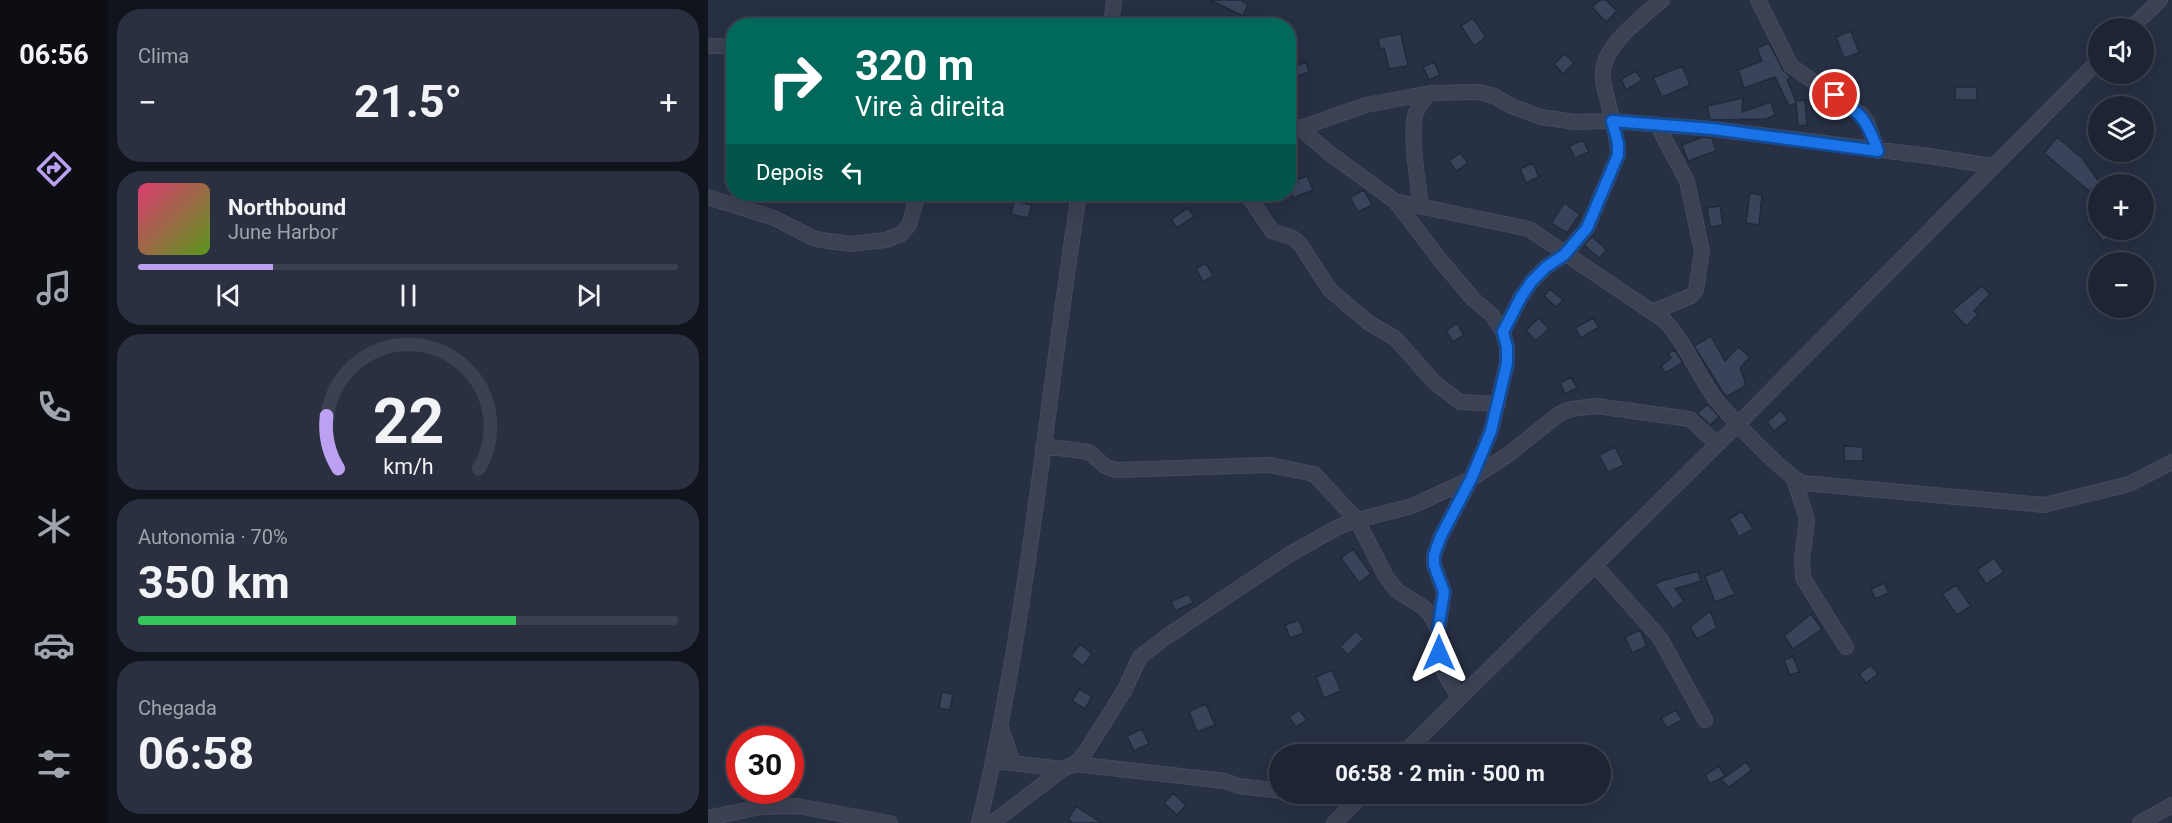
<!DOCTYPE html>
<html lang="pt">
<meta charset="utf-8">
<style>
:root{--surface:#1d2433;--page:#2a303f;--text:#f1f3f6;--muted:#a0a4ac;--line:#3b414e;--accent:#bca0f2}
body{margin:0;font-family:Roboto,sans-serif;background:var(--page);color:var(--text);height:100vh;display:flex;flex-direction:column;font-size:22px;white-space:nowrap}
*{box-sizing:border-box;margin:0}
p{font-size:20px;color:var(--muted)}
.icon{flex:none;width:33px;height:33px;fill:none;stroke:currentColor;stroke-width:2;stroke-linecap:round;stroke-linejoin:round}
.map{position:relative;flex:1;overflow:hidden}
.panel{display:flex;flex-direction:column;gap:9px;padding:9px;background:#10141c;width:600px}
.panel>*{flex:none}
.top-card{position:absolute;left:18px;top:18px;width:570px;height:183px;border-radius:24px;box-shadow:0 6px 24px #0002,0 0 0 2px var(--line);background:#00695c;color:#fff;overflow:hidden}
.tools{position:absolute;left:1380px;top:18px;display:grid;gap:12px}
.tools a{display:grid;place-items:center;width:66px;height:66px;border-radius:50%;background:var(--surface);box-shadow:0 6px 24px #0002,0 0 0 2px var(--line);font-size:30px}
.speed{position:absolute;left:18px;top:726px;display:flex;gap:12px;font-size:30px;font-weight:700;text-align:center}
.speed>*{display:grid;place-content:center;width:78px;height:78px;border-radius:50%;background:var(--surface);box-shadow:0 6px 24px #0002,0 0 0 2px var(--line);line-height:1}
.speed .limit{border:9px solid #d22;background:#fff;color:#111}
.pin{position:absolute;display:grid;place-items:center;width:51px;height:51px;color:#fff;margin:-26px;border:3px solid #fff;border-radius:50%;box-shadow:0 2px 6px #0007}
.me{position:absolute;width:66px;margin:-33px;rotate:0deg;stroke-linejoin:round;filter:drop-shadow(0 0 4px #0008)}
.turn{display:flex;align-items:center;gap:21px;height:126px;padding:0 30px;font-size:27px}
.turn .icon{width:78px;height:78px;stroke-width:2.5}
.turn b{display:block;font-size:42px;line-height:51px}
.then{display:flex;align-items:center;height:57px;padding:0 30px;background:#0003;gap:12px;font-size:22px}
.big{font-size:45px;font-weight:700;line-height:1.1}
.panel .tile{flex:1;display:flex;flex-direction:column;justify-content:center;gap:9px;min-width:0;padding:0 21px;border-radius:24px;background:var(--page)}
.panel .dial{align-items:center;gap:0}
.dial svg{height:156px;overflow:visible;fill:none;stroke:var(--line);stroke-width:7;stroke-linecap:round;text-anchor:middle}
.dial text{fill:var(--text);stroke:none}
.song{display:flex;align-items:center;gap:18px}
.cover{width:72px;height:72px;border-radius:9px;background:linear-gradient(135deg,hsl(340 70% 55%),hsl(90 70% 35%))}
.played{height:6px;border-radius:3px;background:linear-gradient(90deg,var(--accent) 25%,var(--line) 25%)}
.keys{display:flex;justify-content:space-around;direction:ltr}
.heat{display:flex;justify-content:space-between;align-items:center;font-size:33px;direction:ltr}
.charge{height:9px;border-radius:4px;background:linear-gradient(90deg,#34c759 70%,var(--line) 0)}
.trip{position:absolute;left:561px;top:744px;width:342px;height:60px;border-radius:30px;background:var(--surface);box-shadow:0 6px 24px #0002,0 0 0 2px var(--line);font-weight:700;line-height:60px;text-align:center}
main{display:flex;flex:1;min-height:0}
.menu{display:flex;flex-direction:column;width:108px;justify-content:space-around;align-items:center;background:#0c0e14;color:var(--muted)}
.menu .icon{width:42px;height:42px}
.menu .current{color:var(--accent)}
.menu b{font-size:27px;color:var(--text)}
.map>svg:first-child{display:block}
</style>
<main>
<nav class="menu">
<b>06:56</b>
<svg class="icon current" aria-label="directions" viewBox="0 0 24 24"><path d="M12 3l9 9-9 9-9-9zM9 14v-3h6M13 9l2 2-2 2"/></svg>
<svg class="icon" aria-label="music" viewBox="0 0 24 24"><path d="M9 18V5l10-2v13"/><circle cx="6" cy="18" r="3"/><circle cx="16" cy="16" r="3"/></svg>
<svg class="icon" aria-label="phone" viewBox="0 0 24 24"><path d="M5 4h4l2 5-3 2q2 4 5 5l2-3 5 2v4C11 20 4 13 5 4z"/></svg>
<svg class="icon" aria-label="climate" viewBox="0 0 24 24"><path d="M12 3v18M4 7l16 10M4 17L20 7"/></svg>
<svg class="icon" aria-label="car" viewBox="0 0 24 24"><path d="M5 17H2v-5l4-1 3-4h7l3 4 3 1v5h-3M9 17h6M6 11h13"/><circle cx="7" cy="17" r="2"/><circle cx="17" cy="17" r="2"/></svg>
<svg class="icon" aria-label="filters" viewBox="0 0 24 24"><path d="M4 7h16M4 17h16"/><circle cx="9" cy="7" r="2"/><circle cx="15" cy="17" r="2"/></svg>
</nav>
<section class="panel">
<div class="tile"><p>Clima</p>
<div class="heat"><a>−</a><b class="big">21.5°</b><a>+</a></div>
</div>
<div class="tile">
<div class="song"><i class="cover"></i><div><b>Northbound</b><p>June Harbor</p></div></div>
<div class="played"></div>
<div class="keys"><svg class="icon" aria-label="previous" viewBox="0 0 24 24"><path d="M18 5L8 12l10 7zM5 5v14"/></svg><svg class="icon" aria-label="pause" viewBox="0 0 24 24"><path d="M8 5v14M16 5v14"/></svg><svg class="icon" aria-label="next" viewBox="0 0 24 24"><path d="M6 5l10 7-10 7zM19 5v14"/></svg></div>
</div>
<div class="tile dial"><svg viewBox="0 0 100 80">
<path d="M14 69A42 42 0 1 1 86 69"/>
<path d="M14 69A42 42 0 0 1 8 42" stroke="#bca0f2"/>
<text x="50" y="56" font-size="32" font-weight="700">22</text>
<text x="50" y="72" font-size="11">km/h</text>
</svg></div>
<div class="tile"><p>Autonomia · 70%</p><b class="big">350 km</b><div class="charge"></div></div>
<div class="tile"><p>Chegada</p><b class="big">06:58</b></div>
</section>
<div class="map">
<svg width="1464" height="823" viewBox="0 0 1464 823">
<rect width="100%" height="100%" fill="#273044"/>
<path fill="#39435a" stroke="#22293b" stroke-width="1.5" d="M502 0H532L540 4 535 16Z
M892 0H898L909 11 898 22 884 7Z
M765 18 778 37 766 46 753 26Z
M1143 31 1151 53 1136 58 1128 37Z
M693 34 700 66 681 69 676 48 672 49 670 38Z
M1061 43 1075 70 1083 77 1079 80 1088 101 1097 100 1099 125 1090 126 1088 103 1081 106 1067 77 1036 88 1030 70 1054 61 1049 48Z
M857 54 866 63 855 74 846 64Z
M598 62 601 72 586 77 583 68Z
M726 62 732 75 721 80 715 67Z
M974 66 982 85 954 97 945 78Z
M928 71 934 80 918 90 913 79Z
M1247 87H1269V100H1247Z
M1035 98 1034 112 1063 102 1067 115 1058 119 1002 120 999 106Z
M995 137 1004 138 1008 151 980 161 974 145Z
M1349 137 1374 158 1390 180V184L1381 191 1336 153Z
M875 140 881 152 867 158 861 146Z
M752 153 760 163 748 171 741 161Z
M825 163 831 177 818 183 812 169Z
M599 176 605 190 585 198 580 183Z
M656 190 664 205 650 212 642 197Z
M1042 193 1054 195 1051 225 1038 223Z
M306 201 324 205 320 218 303 214Z
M856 203 872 214 859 233 843 223Z
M1012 206 1015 225 1002 227 999 208Z
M480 208 486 216 469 228 463 219Z
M1390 213V230H1417L1395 241 1378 220Z
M884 236 899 250 891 258 876 245Z
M498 263 505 276 495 282 488 269Z
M1274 286 1282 294 1266 311 1270 315 1258 326 1244 311Z
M842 289 855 300 848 307 836 296Z
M831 318 841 329 827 341 818 330Z
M885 318 891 327 873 338 867 328Z
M749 323 756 335 745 342 738 331Z
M1003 336 1017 361 1030 347 1042 357 1032 368 1037 381 1036 387 1018 397 986 346Z
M967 350 975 363 957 373 953 366 963 358 960 353Z
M863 377 869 388 857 394 852 383Z
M1000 404 1011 417 1002 425 989 413Z
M1073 410 1080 420 1066 431 1059 422Z
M1136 446 1155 447V461H1136Z
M907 447 916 465 900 472 891 455Z
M1034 511 1045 529 1031 537 1021 519Z
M645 549 663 574 651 583 633 558Z
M1286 558 1296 572 1278 584 1269 570Z
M1015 569 1027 594 1007 602 997 576Z
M990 571 993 581 967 589 976 601 965 609 947 585 953 581Z
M1176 583 1181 593 1167 599 1163 589Z
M1248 585 1263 606 1249 615 1234 594Z
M481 594 485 603 467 611 463 601Z
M1002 611 1009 628 989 639 982 627Z
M1103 614 1114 629 1085 649 1076 636Z
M591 620 596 633 582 638 577 625Z
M932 630 939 646 924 653 917 637Z
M648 631 656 639 640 655 632 647Z
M372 644 384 654 375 666 363 656Z
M1085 656 1091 672 1082 675 1076 660Z
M1163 665 1170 674 1158 683 1151 674Z
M624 670 633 691 616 698 608 677Z
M371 689 384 696 377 709 364 701Z
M234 692 245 694 242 710 231 708Z
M498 704 507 725 489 732 481 711Z
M591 710 599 720 588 727 581 717Z
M968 710 974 720 959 728 953 718Z
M434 729 441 744 426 751 419 736Z
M1038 762 1044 770 1021 787 1013 780Z
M1011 766 1017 776 1002 784 997 775Z
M465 793 478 805 469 815 456 803Z
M368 806 394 823H365L360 819Z"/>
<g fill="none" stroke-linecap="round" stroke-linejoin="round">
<defs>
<path id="minor" d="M1050 0 1083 66 1153 114 1159 122 1170 151
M403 26 406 0
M1423 28 1452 0
M0 46H26
M580 125 592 128 621 153 687 201 733 261 765 299 784 315 795 332 799 347V363L783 431 763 479 733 536 726 555V565L736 592 730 630 731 653 734 668 751 698
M592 128 658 105 722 93
M539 194 564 231 585 238 592 244 622 290 661 323 687 338 726 382 752 402 790 404
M0 197 66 218 107 239 142 244 178 240 193 234 201 225 210 194
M687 201 821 229 956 320C978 343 988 372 1006 397 1020 415 1076 475 1095 483L1336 505 1421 484 1464 462
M713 205C710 181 702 139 707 116 709 106 716 100 722 93L771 92 786 96 803 106 833 117 867 122 904 121 1005 129 1221 156 1284 166
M944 312 983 296 988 290 994 251 979 181 949 125
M795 332 813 297 824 281 838 267 856 255 879 228 910 155C910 139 905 125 902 110 899 96 892 79 896 65 902 41 936 15 954 0
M335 446 381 452 397 466 408 470 562 465 606 474 649 520 677 575 688 590 715 607 722 614 730 630
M1086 479 1099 519 1094 560 1095 578 1138 647
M887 565 952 638 997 720
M293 728 305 763
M695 754 1031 423 1390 61
M286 761 355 769
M367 764 517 781 531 786 572 791
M615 794 651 798
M0 818 52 807 89 806 182 823
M271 823C321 616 338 403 371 194
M284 823 355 769 367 764 377 753 416 691 432 657 458 637 582 554 630 527 649 520 704 506 763 479 801 454 851 414 863 409 888 406 982 419 1009 444
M626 823 656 794
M1432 823 1464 805"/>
</defs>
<use href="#minor" stroke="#454b5d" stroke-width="16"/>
<use href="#minor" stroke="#3b4254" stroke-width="14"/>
</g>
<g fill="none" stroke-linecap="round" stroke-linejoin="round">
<defs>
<path id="route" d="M731 653 730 630 736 592 726 565V555L733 536 763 479 783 431 799 363V347L795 332 813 297 824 281 838 267 856 255 879 228 910 155V143L904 121 1005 129 1170 151C1158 118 1154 115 1127 95"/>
</defs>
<use href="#route" stroke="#114b97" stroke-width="15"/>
<use href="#route" stroke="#1a73e8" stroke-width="10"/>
</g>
</svg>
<div class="tools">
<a><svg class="icon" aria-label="sound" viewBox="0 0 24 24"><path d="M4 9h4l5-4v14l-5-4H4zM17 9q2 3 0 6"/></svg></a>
<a><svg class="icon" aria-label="layers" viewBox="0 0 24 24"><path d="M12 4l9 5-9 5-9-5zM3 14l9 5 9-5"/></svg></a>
<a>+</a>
<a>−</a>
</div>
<div class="speed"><div class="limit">30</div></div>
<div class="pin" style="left:1127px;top:95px;background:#d93025"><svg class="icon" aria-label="arrive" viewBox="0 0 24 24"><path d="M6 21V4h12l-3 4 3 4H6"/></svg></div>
<svg class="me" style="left:731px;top:653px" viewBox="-20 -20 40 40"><path d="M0-17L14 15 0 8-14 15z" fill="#1a73e8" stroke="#fff" stroke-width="4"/></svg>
<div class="trip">06:58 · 2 min · 500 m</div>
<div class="top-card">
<div class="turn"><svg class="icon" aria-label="right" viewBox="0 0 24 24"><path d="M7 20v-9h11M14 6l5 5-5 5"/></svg><div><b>320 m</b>Vire à direita</div></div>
<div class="then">Depois<svg class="icon" aria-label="left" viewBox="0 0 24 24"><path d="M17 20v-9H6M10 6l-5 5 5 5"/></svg></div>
</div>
</div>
</main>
